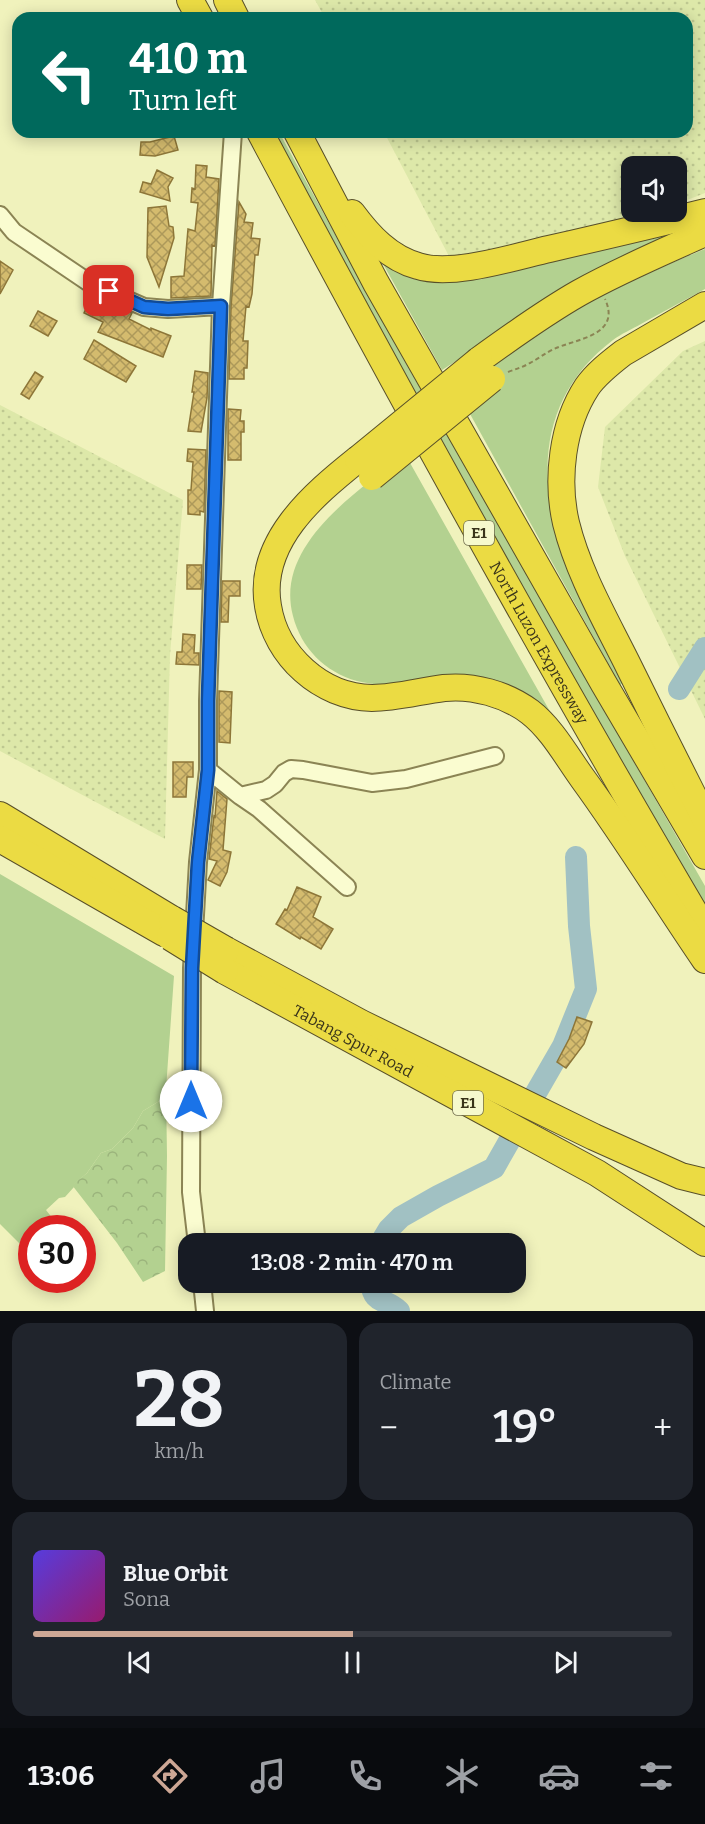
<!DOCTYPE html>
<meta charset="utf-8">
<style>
:root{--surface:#171b24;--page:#20242c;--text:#f1f3f6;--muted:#9ea1a6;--line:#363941;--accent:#cda795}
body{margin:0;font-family:Bitter,serif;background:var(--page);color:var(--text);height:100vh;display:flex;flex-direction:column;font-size:22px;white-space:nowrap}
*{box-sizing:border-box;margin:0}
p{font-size:20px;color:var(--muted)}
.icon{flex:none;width:33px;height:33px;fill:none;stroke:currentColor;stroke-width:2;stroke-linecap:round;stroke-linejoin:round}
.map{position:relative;height:1311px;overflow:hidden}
.panel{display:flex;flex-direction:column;gap:12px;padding:12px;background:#0d0f14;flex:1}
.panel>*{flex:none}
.banner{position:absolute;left:12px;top:12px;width:681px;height:126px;border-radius:18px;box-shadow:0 3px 15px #0003;background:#00695c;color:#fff;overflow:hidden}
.buttons{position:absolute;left:621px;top:156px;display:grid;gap:12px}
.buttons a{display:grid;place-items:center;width:66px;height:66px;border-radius:12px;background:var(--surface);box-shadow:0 3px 15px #0003;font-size:30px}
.speed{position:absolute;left:18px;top:1215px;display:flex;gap:12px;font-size:30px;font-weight:700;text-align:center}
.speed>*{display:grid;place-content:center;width:78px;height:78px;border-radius:50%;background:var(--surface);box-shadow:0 3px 15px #0003;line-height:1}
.speed .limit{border:9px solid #d22;background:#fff;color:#111}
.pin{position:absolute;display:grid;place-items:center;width:51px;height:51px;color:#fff;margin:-26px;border-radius:12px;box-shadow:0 3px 9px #0006}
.me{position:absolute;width:66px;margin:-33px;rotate:0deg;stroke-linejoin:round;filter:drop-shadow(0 0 4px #0008)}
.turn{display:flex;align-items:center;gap:21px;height:126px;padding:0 18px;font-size:27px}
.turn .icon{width:78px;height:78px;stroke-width:2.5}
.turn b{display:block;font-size:42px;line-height:51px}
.big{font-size:45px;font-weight:600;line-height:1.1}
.panel .widget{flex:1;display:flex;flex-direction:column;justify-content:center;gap:9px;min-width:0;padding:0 21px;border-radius:18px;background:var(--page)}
.panel .dial{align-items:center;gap:0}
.dial b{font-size:78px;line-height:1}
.song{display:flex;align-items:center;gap:18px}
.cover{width:72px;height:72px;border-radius:9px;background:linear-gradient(135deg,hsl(250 70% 55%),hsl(320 70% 35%))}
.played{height:6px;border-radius:3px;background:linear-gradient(90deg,var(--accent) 50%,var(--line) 50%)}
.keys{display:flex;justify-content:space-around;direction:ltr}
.heat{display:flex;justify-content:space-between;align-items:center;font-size:33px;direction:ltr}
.panel .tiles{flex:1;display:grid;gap:12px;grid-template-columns:1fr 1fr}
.widget:last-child{grid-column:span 2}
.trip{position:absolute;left:178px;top:1233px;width:348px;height:60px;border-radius:18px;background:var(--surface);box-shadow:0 3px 15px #0003;font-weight:600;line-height:60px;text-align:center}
.dock{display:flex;height:96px;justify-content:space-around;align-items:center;background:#090b0e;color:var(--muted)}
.dock .icon{width:42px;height:42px}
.dock .current{color:var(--accent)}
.dock b{font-size:27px;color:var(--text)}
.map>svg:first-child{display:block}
</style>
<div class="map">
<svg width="705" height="1311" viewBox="0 0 705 1311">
<defs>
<pattern id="farmland-dots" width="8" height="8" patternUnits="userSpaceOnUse" patternTransform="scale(1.5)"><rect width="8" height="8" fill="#dde8a9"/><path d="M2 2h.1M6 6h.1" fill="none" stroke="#bec891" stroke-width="1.8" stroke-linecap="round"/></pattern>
<pattern id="forest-crowns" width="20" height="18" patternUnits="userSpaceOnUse" patternTransform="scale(1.5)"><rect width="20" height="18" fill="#b3d190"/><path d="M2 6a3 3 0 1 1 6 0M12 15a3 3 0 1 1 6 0" fill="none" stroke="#9bb47c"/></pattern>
<pattern id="building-cross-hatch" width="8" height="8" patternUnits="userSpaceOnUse" patternTransform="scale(1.5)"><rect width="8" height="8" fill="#d4bb6e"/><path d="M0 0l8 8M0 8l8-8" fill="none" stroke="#ad995a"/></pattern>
</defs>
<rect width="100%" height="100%" fill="#f0f2bc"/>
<path fill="url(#farmland-dots)" d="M315 0H705V193L677 204 676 166H632V212H656L451 260 384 132H687V18H325Z
M705 341V719L625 556 598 487 605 427 683 351Z
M0 405 183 500 170 655 165 839 0 751Z"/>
<path fill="#b3d190" d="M268 132H279L404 360 705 886V905L607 741Z
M703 223 489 340 442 370 382 262 396 266Z
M705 249V289C684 301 662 312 641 324 632 329 621 334 613 340 556 383 537 446 553 515L628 680 620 685 459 394C480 376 504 352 527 338 582 302 644 274 705 249Z
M405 454 561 731C554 725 546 713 538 709 529 705 507 704 497 702 467 697 437 692 407 687 391 685 372 685 357 681 325 672 301 648 293 616 274 545 357 492 405 454Z
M0 874 174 976 166 1089 161 1100 143 1111 133 1128 112 1149 101 1153 87 1173 73 1185 74 1187 65 1197 59 1198 46 1210 60 1228H32L31 1255 0 1224Z"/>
<path fill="url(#forest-crowns)" d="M166 1089 167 1156 165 1271 143 1282 117 1243 72 1185 87 1173 101 1153 112 1149 133 1128 143 1111 161 1100Z"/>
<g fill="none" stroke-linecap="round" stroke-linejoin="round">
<path stroke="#a1c1c3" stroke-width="22" d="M679 689 705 648
M533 1098 563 1046 586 989 579 926 576 857
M380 1244 389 1229 401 1217 438 1196 494 1168 511 1138
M371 1282C373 1305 386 1298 399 1311"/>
</g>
<path fill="url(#building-cross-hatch)" stroke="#8d7638" stroke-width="1.5" d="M174 136 178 150 155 156 140 155 141 142H150Z
M196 165 207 166 206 177 219 179 215 246 212 245 211 296 171 298V277L184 276 188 229 195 231 198 203 191 202 192 188 195 189Z
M157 170 173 178 168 187 170 201 140 192 143 182 151 184Z
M239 202 246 214 244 222 253 223 251 238 260 239 258 255H255L252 294 249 307 246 306 243 341H248L247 368H244V379H229L231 307Z
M166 206 169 226 173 227 174 238 159 287 147 257 148 208Z
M0 261 13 270 0 294Z
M92 296 132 313 129 319 151 330V328L171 336 163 357 98 332 103 322 84 313Z
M38 311 57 321 48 336 30 326Z
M94 340 136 366 126 382 84 359Z
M195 371 208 373 207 398 201 432 188 431 194 392H192Z
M35 372 43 377 29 399 21 394Z
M228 409 241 410 240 421H244V432H241V460H228Z
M188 449 206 450 204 512 200 511V515L188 514V490H191L193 462 187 461Z
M187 565H202L201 589H187Z
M222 581H240V596H229L228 622H221Z
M183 634 195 635 194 653H199V665L176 664 177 652H182Z
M219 691 232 692 230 743 219 742Z
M173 762H193V777H187L186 797H173Z
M217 791 227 799 223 850 231 852 227 872 220 886 208 880 217 861 209 859 214 816 215 817Z
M297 887 321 897 313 917 333 929 321 949 301 937 300 939 276 924 285 909 287 910Z
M577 1017 592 1022 584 1044 566 1068 557 1062 569 1039Z"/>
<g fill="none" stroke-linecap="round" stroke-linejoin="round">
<defs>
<path id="minor" d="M0 215 14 232 91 284 144 307 168 309 221 306
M208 770 240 796 259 809 347 887
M240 796 266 790 275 784 284 773 291 769 303 770 372 783 406 779 495 756
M197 1244 191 1192 192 968 198 862 208 770V701L221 306 233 132
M202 1282 205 1311"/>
<g id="highway">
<path d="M190 0 200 18"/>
<path d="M227 0 236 18"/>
<path id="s1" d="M260 132C403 401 550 668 705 930"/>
<path d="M297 132 376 283 604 684 705 856"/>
<path d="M352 213C369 236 389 258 418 266 452 277 514 257 549 249 601 237 653 225 705 212"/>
<path d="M705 305 623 353C610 363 596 374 587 387 562 425 556 480 566 523 578 572 604 617 626 661 652 714 678 766 705 819"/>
<path d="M479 360C512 336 544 313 579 293 620 270 663 252 705 233"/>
<path d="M358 459C313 495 257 542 268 606 276 656 321 697 372 698 396 698 420 691 444 688 473 685 506 694 530 712 552 729 567 757 583 779 626 838 664 900 705 960"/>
<path d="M0 815 172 919"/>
<path d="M0 839 164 933"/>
<path d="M226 950 361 1023 594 1137 681 1176 705 1182"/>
<path id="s2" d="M225 971 597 1173 705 1243"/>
</g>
</defs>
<use href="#minor" stroke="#8b8454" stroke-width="20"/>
<use href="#highway" stroke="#584f29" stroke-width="28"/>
<path stroke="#8b8454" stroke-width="2" stroke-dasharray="4.5 3" stroke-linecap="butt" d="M508 372C516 369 523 367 530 363 538 359 545 353 554 349 575 339 622 336 605 299"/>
<use href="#minor" stroke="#fafcd0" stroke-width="16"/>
<use href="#highway" stroke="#ebdb43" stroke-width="26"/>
<defs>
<path id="highway-bridge" d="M358 459 479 360
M372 477 492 379
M172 919 226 950
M170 937 225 971"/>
</defs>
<use href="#highway-bridge" stroke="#584f29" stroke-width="28" stroke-linecap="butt"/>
<use href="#highway-bridge" stroke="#ebdb43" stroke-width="26"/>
</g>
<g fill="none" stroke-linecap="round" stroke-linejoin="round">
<defs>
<path id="route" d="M109 291 144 307 168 309 221 306 208 701V770L198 862 192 968 191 1101"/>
</defs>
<use href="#route" stroke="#114b97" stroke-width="15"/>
<use href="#route" stroke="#1a73e8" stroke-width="10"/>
</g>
<g text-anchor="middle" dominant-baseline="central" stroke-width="6" stroke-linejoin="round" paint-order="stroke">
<g fill="#f6f9cd" stroke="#726f50" stroke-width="1.5">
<rect x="464" y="521" width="30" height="24" rx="4.5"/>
<rect x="453" y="1091" width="30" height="24" rx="4.5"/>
</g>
<g font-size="15" font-weight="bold" fill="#39341a">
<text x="479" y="533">E1</text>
<text x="468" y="1103">E1</text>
</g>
<g font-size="16" fill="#39341a" stroke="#f6f9cd">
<text stroke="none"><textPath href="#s1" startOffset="582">North Luzon Expressway</textPath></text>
<text stroke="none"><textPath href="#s2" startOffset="146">Tabang Spur Road</textPath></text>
</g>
</g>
</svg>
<div class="buttons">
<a><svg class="icon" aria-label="sound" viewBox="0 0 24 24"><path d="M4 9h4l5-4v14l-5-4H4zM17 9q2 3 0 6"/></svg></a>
</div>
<div class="speed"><div class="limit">30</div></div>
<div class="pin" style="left:109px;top:291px;background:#d93025"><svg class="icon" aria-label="arrive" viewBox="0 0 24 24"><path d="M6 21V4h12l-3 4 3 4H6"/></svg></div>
<svg class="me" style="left:191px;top:1101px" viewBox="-20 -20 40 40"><circle r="19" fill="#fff"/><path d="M0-13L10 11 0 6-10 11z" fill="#1a73e8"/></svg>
<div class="trip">13:08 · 2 min · 470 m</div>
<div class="banner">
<div class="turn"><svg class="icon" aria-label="left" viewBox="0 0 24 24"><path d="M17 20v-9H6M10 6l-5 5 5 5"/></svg><div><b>410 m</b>Turn left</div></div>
</div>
</div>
<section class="panel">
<div class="tiles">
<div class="widget dial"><b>28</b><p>km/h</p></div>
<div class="widget"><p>Climate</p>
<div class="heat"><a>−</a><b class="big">19°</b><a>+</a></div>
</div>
<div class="widget">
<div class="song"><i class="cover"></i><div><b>Blue Orbit</b><p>Sona</p></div></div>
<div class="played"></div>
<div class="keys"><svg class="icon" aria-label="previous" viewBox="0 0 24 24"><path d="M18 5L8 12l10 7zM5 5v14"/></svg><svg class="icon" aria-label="pause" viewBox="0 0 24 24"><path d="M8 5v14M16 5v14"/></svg><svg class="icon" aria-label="next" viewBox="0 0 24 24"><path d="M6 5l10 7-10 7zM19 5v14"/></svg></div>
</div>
</div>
</section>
<nav class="dock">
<b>13:06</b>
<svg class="icon current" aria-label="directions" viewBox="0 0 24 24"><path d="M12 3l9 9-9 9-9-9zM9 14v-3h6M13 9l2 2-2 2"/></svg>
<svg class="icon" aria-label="music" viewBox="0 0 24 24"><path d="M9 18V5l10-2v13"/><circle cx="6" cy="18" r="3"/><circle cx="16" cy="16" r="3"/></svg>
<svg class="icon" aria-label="phone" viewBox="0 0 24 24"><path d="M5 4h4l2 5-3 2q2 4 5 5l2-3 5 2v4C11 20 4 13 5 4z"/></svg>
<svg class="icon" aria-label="climate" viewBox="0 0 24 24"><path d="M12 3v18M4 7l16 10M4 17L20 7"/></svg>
<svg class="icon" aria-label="car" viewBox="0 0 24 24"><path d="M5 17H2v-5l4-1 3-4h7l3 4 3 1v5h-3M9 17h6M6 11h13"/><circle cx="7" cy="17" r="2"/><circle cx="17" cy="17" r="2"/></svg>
<svg class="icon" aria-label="filters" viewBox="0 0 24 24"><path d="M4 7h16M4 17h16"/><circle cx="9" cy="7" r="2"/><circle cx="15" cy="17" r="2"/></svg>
</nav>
